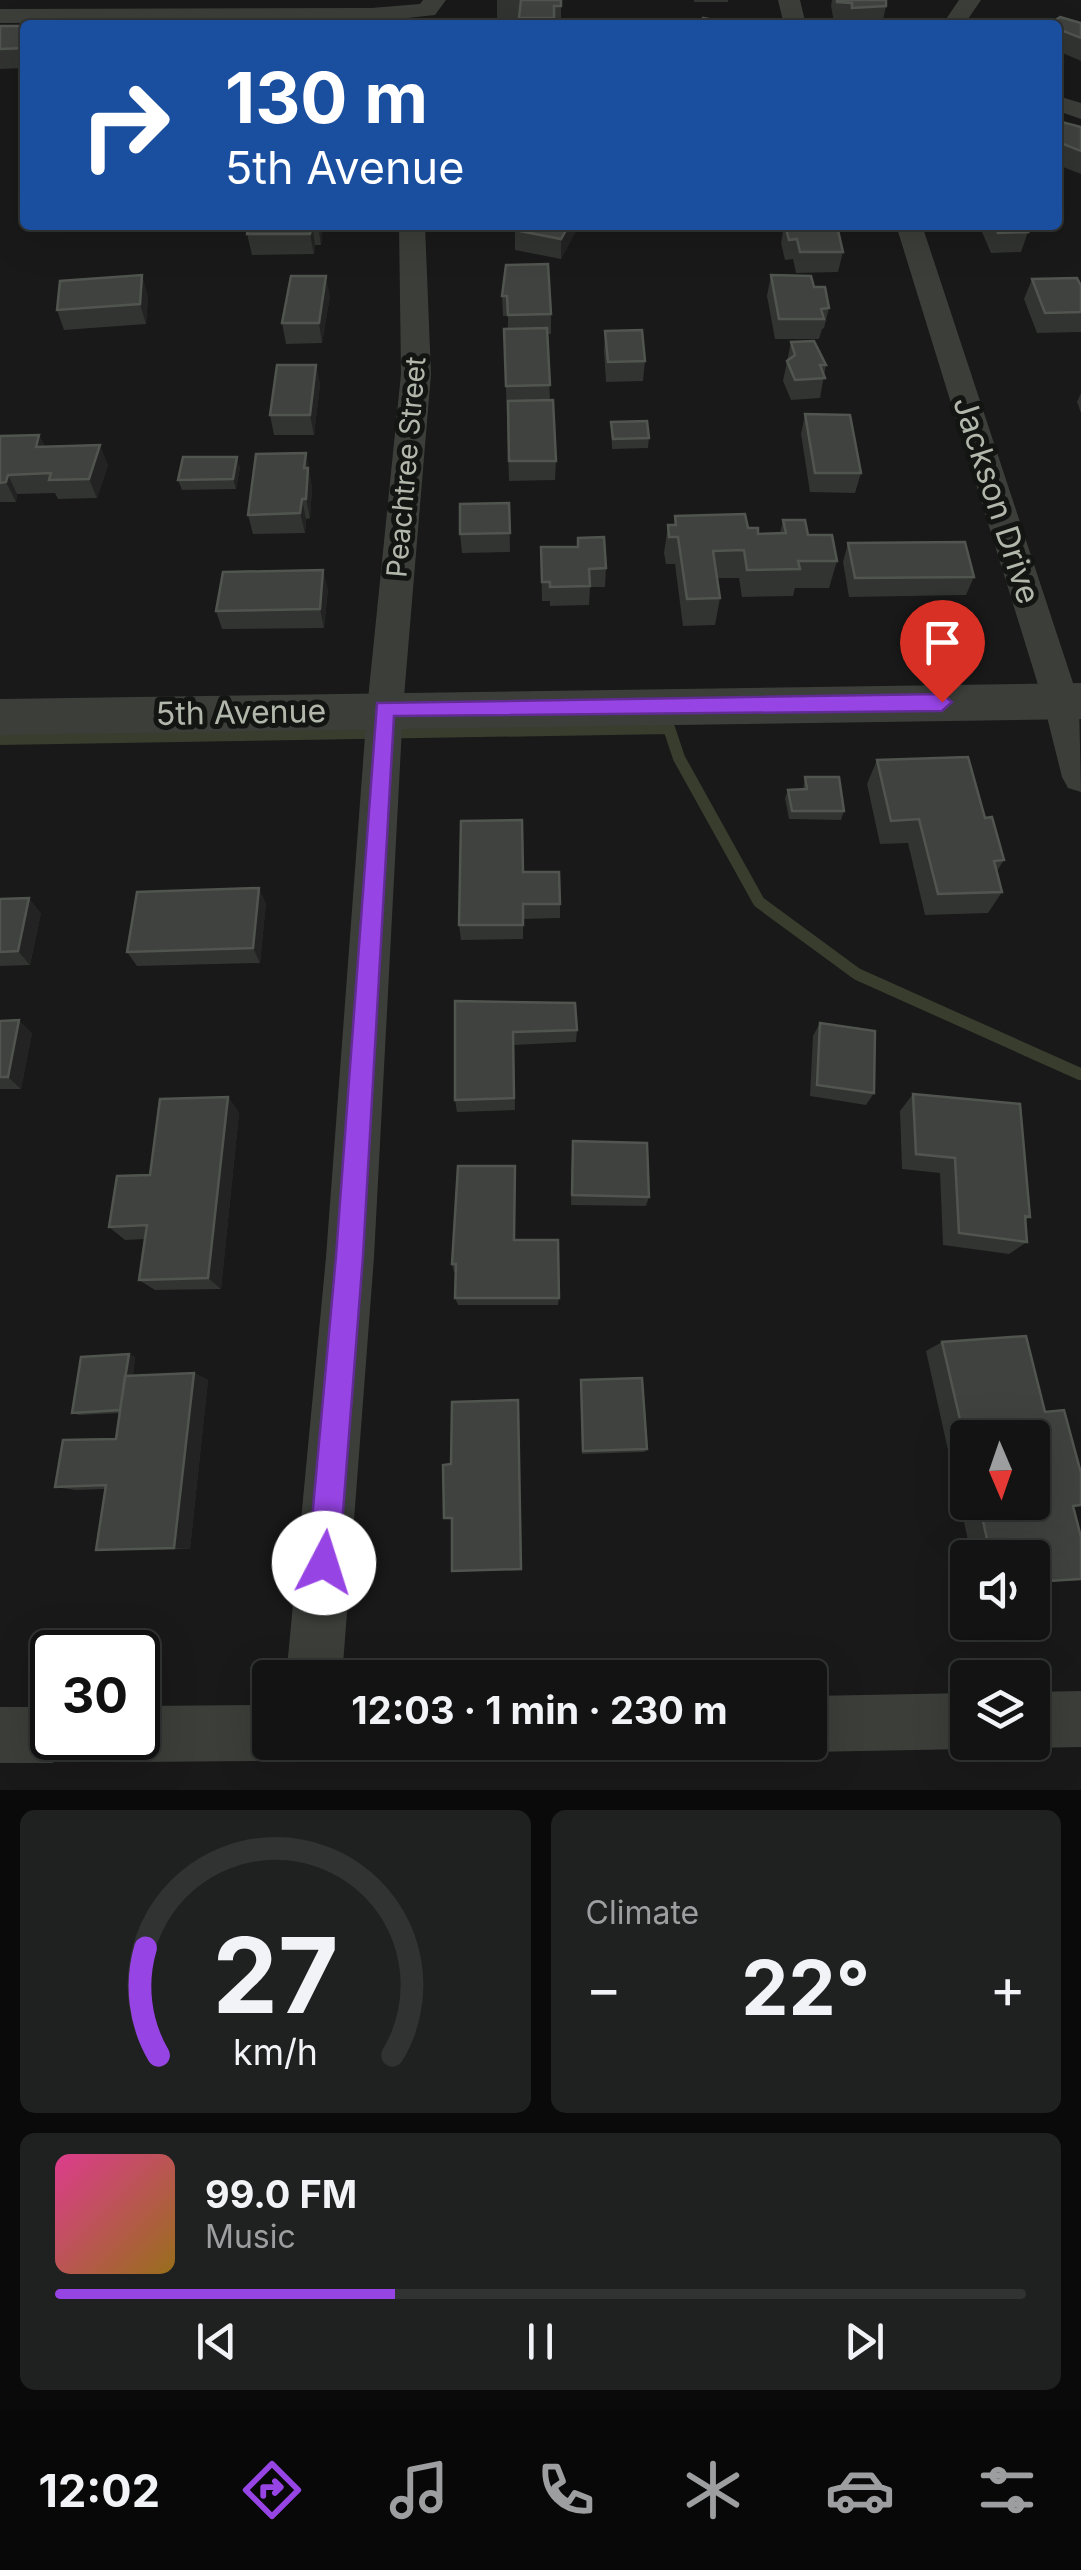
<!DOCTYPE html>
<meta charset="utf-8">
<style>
:root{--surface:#121312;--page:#1f2020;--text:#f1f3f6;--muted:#9c9e9f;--line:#313232;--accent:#9744e5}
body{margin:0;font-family:Inter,sans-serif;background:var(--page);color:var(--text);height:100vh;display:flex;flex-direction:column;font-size:38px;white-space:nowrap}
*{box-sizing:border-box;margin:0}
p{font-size:32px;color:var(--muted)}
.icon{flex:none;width:55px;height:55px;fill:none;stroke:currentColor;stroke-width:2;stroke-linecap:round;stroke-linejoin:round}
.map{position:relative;height:1790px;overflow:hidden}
.drawer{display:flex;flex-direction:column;gap:20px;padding:20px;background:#0a0a0a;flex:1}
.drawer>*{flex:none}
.hud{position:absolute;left:20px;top:20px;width:1042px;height:210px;border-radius:10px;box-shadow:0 10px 40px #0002,0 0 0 2px var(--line);background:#1a4fa0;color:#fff;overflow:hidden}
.needle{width:65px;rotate:178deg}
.controls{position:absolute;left:950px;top:1420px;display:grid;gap:20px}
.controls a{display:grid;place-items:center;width:100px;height:100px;border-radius:10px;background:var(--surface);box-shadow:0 10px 40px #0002,0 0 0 2px var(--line);font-size:50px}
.speed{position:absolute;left:30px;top:1630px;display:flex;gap:20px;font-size:50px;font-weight:700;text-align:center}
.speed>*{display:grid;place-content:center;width:130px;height:130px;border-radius:50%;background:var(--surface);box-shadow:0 10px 40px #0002,0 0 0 2px var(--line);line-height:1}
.speed .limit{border:5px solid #111;border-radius:15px;background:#fff;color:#111}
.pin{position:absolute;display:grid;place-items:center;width:85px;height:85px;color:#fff;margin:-102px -42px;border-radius:50% 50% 50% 0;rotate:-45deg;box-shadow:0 0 10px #0007}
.pin .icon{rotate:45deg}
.me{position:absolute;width:110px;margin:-55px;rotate:5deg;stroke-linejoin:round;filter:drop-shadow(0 0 8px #0008)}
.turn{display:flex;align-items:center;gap:35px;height:210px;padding:0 40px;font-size:45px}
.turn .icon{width:130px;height:130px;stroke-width:2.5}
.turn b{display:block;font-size:70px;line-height:85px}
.big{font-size:75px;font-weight:700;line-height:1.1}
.drawer .card{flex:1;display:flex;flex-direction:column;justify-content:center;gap:15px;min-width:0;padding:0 35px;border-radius:15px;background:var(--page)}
.drawer .dial{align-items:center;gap:0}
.dial svg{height:260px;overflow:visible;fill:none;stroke:var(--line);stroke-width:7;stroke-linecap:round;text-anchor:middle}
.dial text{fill:var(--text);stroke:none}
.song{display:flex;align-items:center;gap:30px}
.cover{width:120px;height:120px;border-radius:15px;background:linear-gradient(135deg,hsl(330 70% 55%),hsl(40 70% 35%))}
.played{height:10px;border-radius:5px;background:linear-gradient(90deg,var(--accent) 35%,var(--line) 35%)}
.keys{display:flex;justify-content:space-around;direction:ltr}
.heat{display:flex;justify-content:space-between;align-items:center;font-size:55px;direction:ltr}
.drawer .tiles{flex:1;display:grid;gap:20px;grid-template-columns:1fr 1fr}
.card:last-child{grid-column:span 2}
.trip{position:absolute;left:252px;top:1660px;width:575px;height:100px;border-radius:10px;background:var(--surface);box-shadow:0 10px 40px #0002,0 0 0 2px var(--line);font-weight:700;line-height:100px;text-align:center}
.dock{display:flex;height:160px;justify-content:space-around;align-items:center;background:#070807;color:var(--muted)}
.dock .icon{width:70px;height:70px}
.dock .current{color:var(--accent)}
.dock b{font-size:45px;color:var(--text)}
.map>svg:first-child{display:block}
</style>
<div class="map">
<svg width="1081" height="1790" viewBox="0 0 1081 1790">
<rect width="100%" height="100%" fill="#181918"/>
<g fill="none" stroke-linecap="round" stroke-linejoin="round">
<path stroke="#383d2e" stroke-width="12" d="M0 739 669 728 679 758 759 902 857 974 1080 1074"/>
<path fill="#3b3e39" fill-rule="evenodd" d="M423 0H446L435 15 371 22 0 23V9L371 8 420 4Z
M778 0H800L806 25H784Z
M959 0H981L964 25H942Z
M1058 96 1081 103V119L1058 111Z
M399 225H425L431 374 403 709 374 1257 342 1678H286L326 1257 367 709 401 374Z
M896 225H922L1079 701 1081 792 1068 788 1062 777 1043 701Z
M1081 1691V1747L1032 1748 1018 1742H1032V1692Z
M968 1693V1742H984L968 1749 810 1752 789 1742H810V1696Z
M270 1705V1742H294L290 1753 270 1761 138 1762 118 1754 111 1738H138V1706Z
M0 1707H52V1738H79L72 1755 52 1763H0Z"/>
<path fill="#3b3e39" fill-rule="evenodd" d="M1081 683V719L0 735V699Z"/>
</g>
<path fill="#323431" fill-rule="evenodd" d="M497 0H561V25H519V18H497Z
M694 0H728V2H694Z
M832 0H886V6L882 25H848V23L834 22 831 6Z
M1081 23V61L1058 51V25Z
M0 26H25V68L0 69Z
M1058 121 1081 127V174L1058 165Z
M249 225H323L321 245H315L314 254 252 255 247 234Z
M517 225H579L561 259 515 250V230Z
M784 225H817L843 252 838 272 796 273 793 259 785 260 781 243Z
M979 225H1025L1028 232 1021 252 991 253Z
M506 265 551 314V334H547L550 400 556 461 555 480 509 481 504 329H508V316H503L502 296Z
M771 275 814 287 829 308 824 328 822 329 819 339H775L767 296Z
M1032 279 1081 286V332L1037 333 1024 299Z
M148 296 146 324 64 330 57 310Z
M330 296 322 343 286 344 282 323Z
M605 331 645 361 643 381 606 382 604 351Z
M791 342 826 365 820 398 791 400 783 381Z
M316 365 320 385 314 435H274L270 415Z
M1081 393V413L1077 402Z
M805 414 861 473 855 493 810 492 801 434Z
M611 422 649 438 648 448 612 449Z
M39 435 45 447 108 465 97 498 58 499 55 493 17 494 16 502H0V436Z
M306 453 312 488 310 518 306 519 305 533 253 534 248 515Z
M240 467 236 489 182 490 178 480Z
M509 503 510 552 462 553 460 534Z
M675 516 748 528 758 534 780 533 783 520 808 535 837 561 829 588H795L793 596 742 597 739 578H717L720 598 715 625 683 626 675 564H666L664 553 668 525H674Z
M848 543 974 577 966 595 849 597 843 562Z
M541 547 606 568 605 587H590L589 605 550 606V601H542Z
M328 589 324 628 222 629 216 611Z
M877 760 985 818 1004 860 997 871 1002 892 988 913 925 915 908 843 880 844 867 784Z
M805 777 844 811 841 820 789 819 785 798 788 790 803 789Z
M524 872 560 904V918L523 919V939L461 940 459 925Z
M0 899 41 913 30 965 0 966Z
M266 903 260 963 137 966 127 952Z
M455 1001 577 1030 576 1042 514 1045 515 1110 457 1112 455 1100Z
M0 1021 32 1033 21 1089H0Z
M820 1023 874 1093 866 1105 810 1096 813 1036Z
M913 1094 1030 1217 1026 1220 1027 1242 1009 1254 943 1245 940 1173 902 1169 900 1111Z
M228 1097 239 1113 221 1289 155 1290 139 1280 145 1239 125 1240 109 1227 150 1175Z
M572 1152 649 1197 646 1206 571 1205Z
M515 1166V1240L559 1298 558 1305H458L455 1298 456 1272H454L452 1264Z
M942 1342 1045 1412 1073 1506 1032 1558H972L926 1351ZM968 1438 1032 1502H968Z
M129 1354 135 1357 133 1375 194 1373 208 1380 190 1549 96 1550 105 1489 76 1490 55 1487 116 1439 120 1413 79 1415 72 1413Z
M581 1380 647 1449 644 1452 582 1454Z"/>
<path fill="#222322" d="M312 225 315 245 314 254 310 234Z
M318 225H323L321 245Z
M569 225H579L561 259V239Z
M142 275 148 296 146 324 140 304Z
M326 276 330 296 322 343 319 323Z
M316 365 320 385 314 435 310 415Z
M39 435 48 455 36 447Z
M100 445 108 465 97 498 89 479Z
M306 453 312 488 310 518 306 499Z
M237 457 240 467 236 489 233 479Z
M8 475 17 494 16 502 6 482Z
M302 499 306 519 305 533 300 513Z
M323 570 328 589 324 628 320 609Z
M259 888 266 903 260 963 253 948Z
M29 898 41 913 30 965 18 951Z
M19 1020 32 1033 21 1089 8 1077Z
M228 1097 239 1113 221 1289 208 1278Z
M129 1354 135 1357 128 1412 122 1410Z
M194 1373 208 1380 190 1549 174 1548Z"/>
<path fill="#3f423e" stroke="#51554f" stroke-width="2.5" d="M521 0H561V6H554V18H519Z
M837 0H886V6L852 8V3L837 2Z
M1060 17 1081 23V38L1058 29V25H1048Z
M703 18 744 25H699Z
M373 23V25H324Z
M0 26H25V48L0 49Z
M1058 121 1081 127V151L1058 142Z
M249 225H312L310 234H247Z
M517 225H569L561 239 515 230Z
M785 225 837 226 843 252H800L797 239 789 240Z
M994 225H1025L1028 232 998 233Z
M548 264 551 314 508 315 507 296H502L506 265Z
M142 275 140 304 57 310 60 281Z
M771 275 811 276 814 287H825L829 308 821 309 824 319H779Z
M291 276H326L319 323H282Z
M1077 278 1081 286V312L1045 313 1032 279Z
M547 328 550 385 506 386 504 329Z
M642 330 645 361 608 362 605 331Z
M814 341 826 365H820L825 378 795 380 787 361 795 355 791 342Z
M277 365H316L310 415H270Z
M553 400 556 461H509L508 401Z
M805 414 850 415 861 473H815Z
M647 421 649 438 613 439 611 422Z
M39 435 36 447 100 445 89 479 49 480 51 473 8 475 6 482 0 483V436Z
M306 453 304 468H308L306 499H302L300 513 248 515 256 454Z
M183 457H237L233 479 178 480Z
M509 503 510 533 460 534V504Z
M745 514 748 528H758V534L786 533 783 520H805L808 535H832L837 561H798L800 569 747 570 744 550 713 551 720 598 687 599 678 537H669L668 525H676L675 516Z
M604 537 606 568 589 569 590 586 550 587V582H542L541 547H578V538Z
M965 542 974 577 855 578 848 543Z
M323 570 320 609 216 611 223 572Z
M968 757 985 818 992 817 1004 860 994 861 1002 892 938 894 919 819 891 821 877 760Z
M805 777H839L844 811H792L788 790 807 789Z
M522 820 523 872H559L560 904H523V925H459L461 821Z
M259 888 253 948 127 952 137 892Z
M29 898 18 951 0 952V899Z
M455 1001 575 1003 577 1030 513 1032 514 1098 455 1100Z
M19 1020 8 1077H0V1021Z
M820 1023 875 1031 874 1093 817 1085Z
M913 1094 1020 1104 1030 1217 1025 1216 1027 1242 959 1233 955 1158 916 1154Z
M228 1097 208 1278 139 1280 147 1225 109 1227 117 1176 150 1175 160 1099Z
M573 1141 647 1143 649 1197 572 1195Z
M458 1166H515L514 1240H558L559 1298H455L456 1264H452Z
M1026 1336 1045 1412 1064 1410 1081 1473V1505L1073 1506 1081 1537V1579L1032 1582V1558H991L979 1502H1032V1438H968V1454L942 1342Z
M129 1354 120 1410 72 1413 81 1357Z
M194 1373 174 1548 96 1550 106 1485 55 1487 63 1440 116 1439 125 1376Z
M642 1378 647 1449 583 1451 581 1380Z
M518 1400 521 1569 452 1571V1518H444L443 1465 451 1464 452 1402Z"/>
<path fill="#9744e5" stroke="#622c95" stroke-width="2.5" d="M942 694 952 702 942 711 394 716 363 1256 339 1563 334 1573 324 1578 313 1573 308 1563 336 1256 377 703Z"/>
<g text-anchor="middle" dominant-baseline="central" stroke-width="10" stroke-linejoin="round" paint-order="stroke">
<g font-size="28" fill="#b1b8ab" stroke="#131513">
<text transform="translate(406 467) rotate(-85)">Peachtree Street</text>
</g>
<g font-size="32" fill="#b1b8ab" stroke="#131513">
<text transform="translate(997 500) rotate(72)">Jackson Drive</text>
<text transform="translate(241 712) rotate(-1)">5th Avenue</text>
</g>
</g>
</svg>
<div class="controls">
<a><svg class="needle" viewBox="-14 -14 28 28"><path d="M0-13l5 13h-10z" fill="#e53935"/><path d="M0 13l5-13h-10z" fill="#9c9e9f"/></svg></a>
<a><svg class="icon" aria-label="sound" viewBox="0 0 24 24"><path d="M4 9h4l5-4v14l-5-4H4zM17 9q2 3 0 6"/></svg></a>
<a><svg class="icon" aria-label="layers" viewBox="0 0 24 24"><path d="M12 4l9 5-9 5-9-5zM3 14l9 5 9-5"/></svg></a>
</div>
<div class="speed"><div class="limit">30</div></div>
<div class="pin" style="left:942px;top:702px;background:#d93025"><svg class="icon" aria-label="arrive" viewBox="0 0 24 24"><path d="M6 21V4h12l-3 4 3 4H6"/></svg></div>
<svg class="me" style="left:324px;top:1563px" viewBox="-20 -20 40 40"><circle r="19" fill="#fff"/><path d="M0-13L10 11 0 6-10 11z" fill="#9744e5"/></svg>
<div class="trip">12:03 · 1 min · 230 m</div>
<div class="hud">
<div class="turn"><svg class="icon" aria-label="right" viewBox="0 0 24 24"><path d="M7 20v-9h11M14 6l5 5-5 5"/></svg><div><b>130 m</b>5th Avenue</div></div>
</div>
</div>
<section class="drawer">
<div class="tiles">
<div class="card dial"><svg viewBox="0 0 100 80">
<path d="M14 69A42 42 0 1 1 86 69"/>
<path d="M14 69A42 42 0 0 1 10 36" stroke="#9744e5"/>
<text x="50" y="56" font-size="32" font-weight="700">27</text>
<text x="50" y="72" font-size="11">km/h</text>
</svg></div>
<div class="card"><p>Climate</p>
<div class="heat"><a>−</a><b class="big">22°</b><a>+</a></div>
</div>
<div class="card">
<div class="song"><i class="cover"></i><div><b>99.0 FM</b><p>Music</p></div></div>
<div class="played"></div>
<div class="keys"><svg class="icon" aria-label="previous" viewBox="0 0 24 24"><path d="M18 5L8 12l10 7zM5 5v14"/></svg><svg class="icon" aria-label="pause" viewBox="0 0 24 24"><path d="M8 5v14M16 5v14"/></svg><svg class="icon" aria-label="next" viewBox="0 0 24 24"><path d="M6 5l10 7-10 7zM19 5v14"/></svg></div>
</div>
</div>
</section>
<nav class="dock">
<b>12:02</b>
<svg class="icon current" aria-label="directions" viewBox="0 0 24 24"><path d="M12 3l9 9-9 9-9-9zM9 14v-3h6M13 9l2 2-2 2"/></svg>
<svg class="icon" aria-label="music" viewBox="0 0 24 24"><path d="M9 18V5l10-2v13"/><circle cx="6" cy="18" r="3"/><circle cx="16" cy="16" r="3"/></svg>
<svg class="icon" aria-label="phone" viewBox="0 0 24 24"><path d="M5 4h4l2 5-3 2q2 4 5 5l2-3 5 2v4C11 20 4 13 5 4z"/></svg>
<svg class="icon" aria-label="climate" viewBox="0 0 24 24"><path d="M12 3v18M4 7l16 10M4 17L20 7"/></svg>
<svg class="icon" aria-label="car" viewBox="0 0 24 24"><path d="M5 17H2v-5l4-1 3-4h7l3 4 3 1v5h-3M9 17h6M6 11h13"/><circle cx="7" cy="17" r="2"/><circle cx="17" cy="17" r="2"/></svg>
<svg class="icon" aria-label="filters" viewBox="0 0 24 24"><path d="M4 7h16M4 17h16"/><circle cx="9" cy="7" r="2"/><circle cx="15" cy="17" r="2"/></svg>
</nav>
